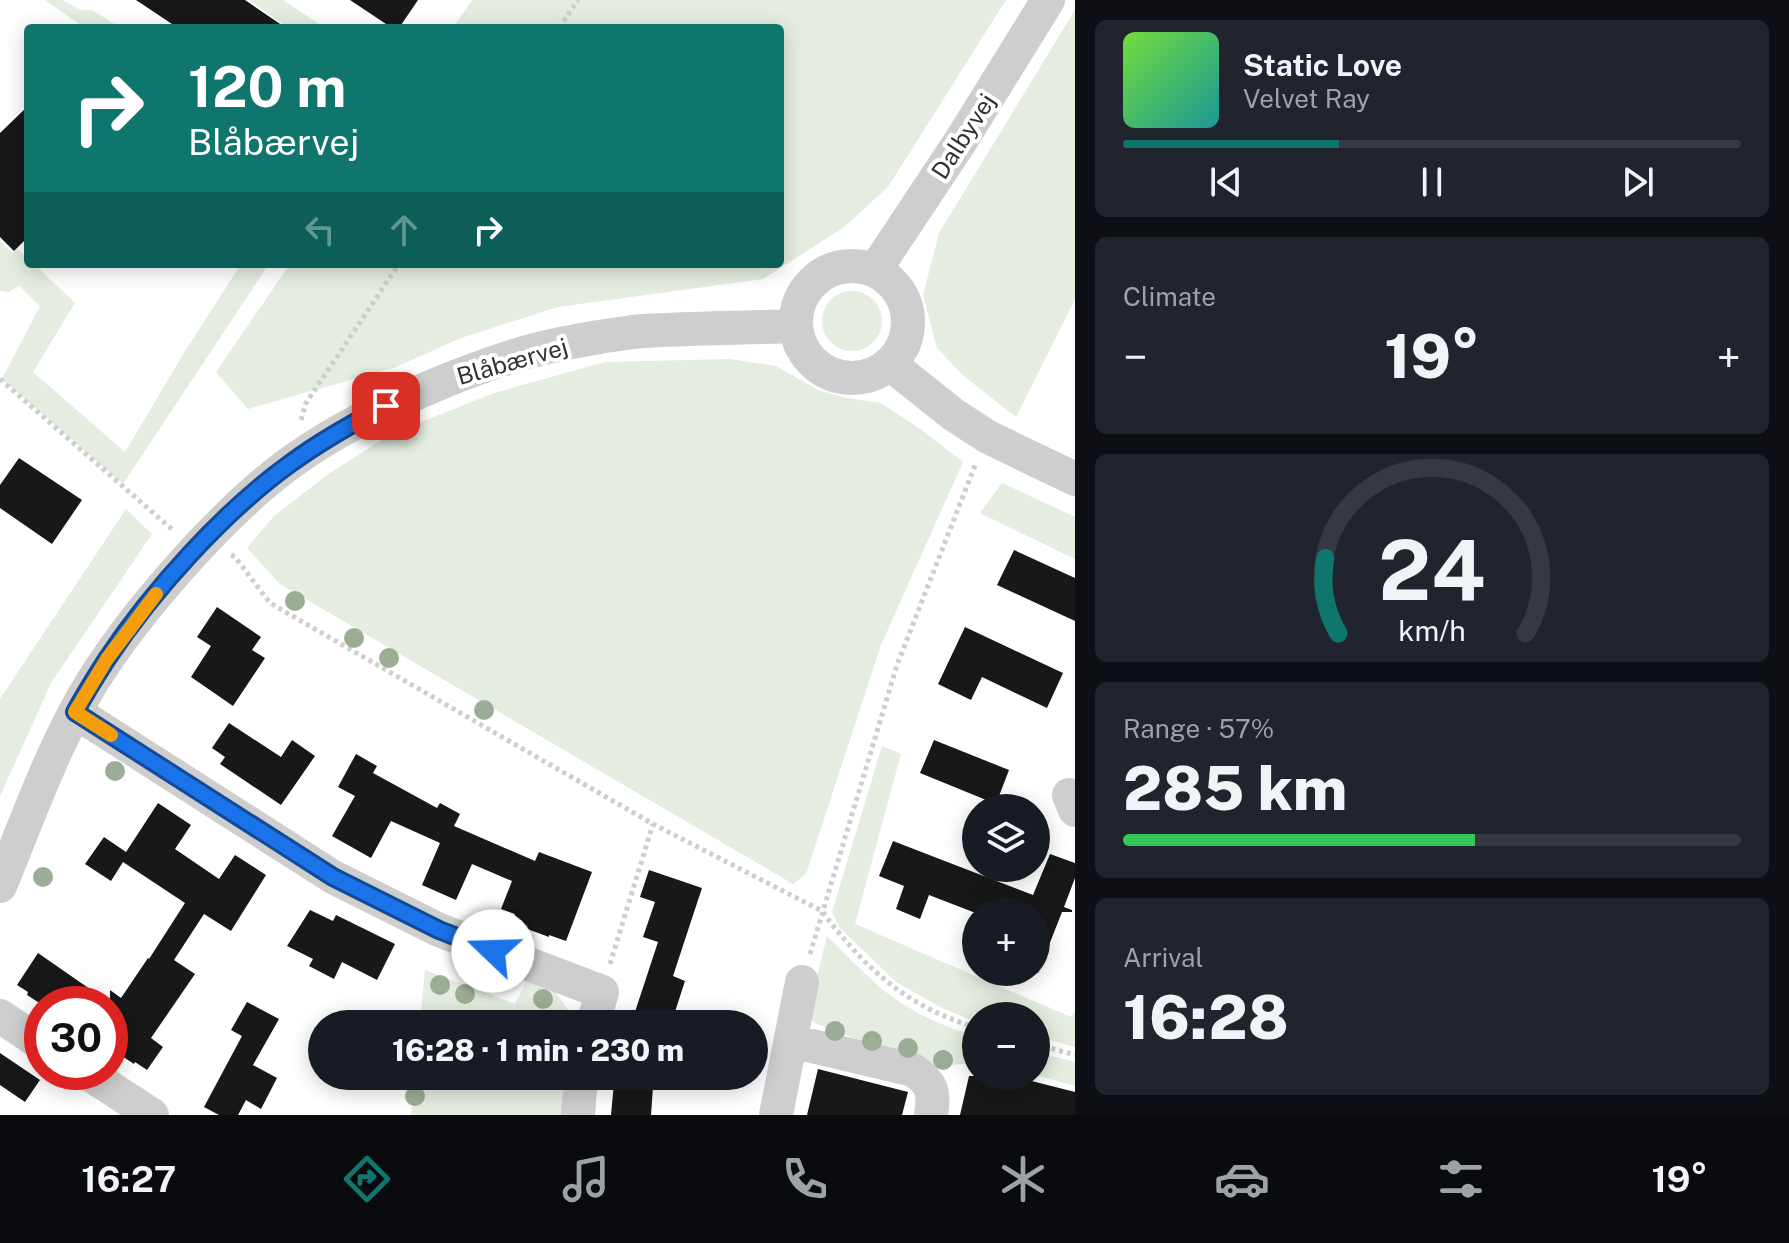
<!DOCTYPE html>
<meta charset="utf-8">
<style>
:root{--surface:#171b24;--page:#20242c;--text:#f1f3f6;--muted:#9ea1a6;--line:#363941;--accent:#0f766e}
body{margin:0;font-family:"Public Sans",sans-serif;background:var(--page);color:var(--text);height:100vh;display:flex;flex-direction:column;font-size:30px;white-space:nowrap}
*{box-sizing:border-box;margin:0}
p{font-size:26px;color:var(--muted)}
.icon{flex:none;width:44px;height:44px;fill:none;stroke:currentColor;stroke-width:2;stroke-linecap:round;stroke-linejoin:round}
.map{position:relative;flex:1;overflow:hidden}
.side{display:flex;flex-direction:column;gap:20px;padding:20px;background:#0d0f14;width:714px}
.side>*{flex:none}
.top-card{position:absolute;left:24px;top:24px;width:760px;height:244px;border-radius:8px;box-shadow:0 4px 20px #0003;background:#0f766e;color:#fff;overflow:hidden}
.tools{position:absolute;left:962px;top:794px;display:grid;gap:16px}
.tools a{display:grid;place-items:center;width:88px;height:88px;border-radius:50%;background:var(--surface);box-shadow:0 4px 20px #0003;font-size:40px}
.speed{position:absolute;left:24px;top:986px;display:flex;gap:16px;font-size:40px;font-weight:700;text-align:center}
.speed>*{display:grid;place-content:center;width:104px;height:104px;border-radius:50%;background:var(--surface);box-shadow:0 4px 20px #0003;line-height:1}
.speed .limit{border:12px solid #d22;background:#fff;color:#111}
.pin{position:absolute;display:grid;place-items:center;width:68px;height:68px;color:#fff;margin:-34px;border-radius:16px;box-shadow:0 4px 12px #0006}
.me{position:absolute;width:88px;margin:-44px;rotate:291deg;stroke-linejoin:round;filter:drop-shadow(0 0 6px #0008)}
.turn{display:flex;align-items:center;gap:28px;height:168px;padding:0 32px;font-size:36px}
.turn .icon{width:104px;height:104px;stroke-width:2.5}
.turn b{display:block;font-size:56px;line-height:68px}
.lanes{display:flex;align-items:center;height:76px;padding:0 32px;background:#0003;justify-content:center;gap:40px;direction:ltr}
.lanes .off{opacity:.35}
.big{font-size:60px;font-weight:800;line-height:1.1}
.side .card{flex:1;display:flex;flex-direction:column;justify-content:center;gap:12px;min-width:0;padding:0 28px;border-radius:12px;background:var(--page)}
.side .dial{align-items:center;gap:0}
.dial svg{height:208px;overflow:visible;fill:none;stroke:var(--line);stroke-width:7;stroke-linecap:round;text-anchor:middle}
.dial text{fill:var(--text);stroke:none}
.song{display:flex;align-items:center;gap:24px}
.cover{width:96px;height:96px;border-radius:12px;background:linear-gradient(135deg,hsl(100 70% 55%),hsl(180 70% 35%))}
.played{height:8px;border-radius:4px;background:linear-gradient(90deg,var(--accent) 35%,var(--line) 35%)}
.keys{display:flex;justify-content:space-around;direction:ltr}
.heat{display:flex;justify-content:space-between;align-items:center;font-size:44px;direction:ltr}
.charge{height:12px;border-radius:6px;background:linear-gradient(90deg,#34c759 57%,var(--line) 0)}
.trip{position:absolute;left:308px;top:1010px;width:460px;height:80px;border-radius:40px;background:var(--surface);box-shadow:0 4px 20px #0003;font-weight:800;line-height:80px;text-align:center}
.tab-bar{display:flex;height:128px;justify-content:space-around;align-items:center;background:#090b0e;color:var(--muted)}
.tab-bar .icon{width:56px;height:56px}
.tab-bar .current{color:var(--accent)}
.tab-bar b{font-size:36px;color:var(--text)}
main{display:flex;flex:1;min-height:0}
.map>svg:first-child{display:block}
</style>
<main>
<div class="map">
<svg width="1075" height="1115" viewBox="0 0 1075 1115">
<rect width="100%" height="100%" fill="#fff"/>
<path fill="#e4ede0" d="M45 0H62L81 10H92L121 28H85Z
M249 0H283L325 28H288Z
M472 0H1006L888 187 843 228 763 279 558 307 461 338 396 367 248 409 216 372 290 264H780V28H453Z
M1075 10V299L1016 417 965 377 937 348 923 295 939 233Z
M0 241 12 253 18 249 28 259V264H34L75 303 33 372 125 452 187 348 241 264H269L123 484 2 379 40 306 19 286 8 292 0 291Z
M822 321a30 30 0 1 1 60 0a30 30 0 1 1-60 0Z
M730 359 776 366 818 390 847 398 881 403 923 431 963 462 881 645 806 874 793 884 280 584 247 548 274 516 327 475 391 434 494 393 605 362Z
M1002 483 1075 517V559L980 513Z
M126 509 152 534 51 683 0 796V699Z
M882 746 901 754 855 924 1071 1017 1075 1011V1047L1036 1036V1016H976V1022L942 1008 896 982 839 927 832 912Z
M827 936C845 953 862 972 881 988 905 1009 945 1028 976 1036V1062L933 1068 814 1023 808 1013Z
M425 970 515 1004 527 980 555 991 574 1019 573 1024H420Z
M1036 1052 1075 1062V1086L1036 1075Z
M415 1076H568L565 1115H411Z"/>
<path fill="#181818" d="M136 0H245L286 28H178Z
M350 0H418L399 28H392Z
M28 106V237L14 251 0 237V133Z
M19 458 82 500 52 544 0 508V485Z
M1014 550 1075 578V621L997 585Z
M217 607 261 637 252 650 265 658 233 706 191 677 211 646 197 637Z
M965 627 1063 673 1047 708 982 677 971 700 938 684Z
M229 723 281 757 292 740 315 756 281 805 220 764 225 757 212 748Z
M934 740 1009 770 996 804 920 773Z
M356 754 377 766 373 773 437 808 440 803 460 814 454 826 535 861 539 852 592 872 566 941 549 935V937L511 923 515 914 501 909 512 881 472 864 456 900 422 885 440 843 391 821 371 858 332 836 355 796 338 787Z
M158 803 191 825 175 849 219 879 235 855 266 875 231 931 204 914 174 960 195 974 151 1038 163 1047 147 1070 135 1062 134 1064 110 1048V1004H41L27 995 28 992 17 985 38 953 110 1003V990L121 998 148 958 149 959 185 903 123 862 111 881 85 864 104 837 126 852Z
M893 841 1033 895 1050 854 1075 863V878L1064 907 1072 910V912H1062L1038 973H1036V912H973L929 895 920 919 896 909 904 886 879 876Z
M649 870 702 888 673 976 685 981 671 1024H631L658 942 643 937 655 902 640 897Z
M310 910 333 921 336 915 395 944 377 980 342 962 334 979 309 966 313 959 287 946Z
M247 1002 279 1019 253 1065 277 1078 261 1109 246 1100 238 1115H219L204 1107 242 1036 231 1030Z
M0 1053 40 1080 25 1102 0 1085Z
M818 1069 908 1092 902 1115H807Z
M969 1076H1012L1075 1092V1115H960Z
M614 1083 653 1087 651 1115H611Z"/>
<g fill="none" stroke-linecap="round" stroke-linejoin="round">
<path stroke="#cecece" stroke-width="5" stroke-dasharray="4 4" stroke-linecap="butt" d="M559 28 578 0
M0 379 174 531
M301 420 306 403 399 264
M231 555 235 557 270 603 653 824 822 911C862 966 909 1009 976 1027
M810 954 897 665 976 463
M610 964 653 824
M1036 1044 1075 1055"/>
<path stroke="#cecece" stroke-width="34" d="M796 322a56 56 0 1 1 112 0a56 56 0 1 1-112 0Z
M875 270 962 139 1048 0
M890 364 954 415 988 437 1075 479
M75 712 333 877 439 930 602 992 593 1024
M1069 795 1075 810
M0 886C24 828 45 769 74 714 102 660 140 612 180 567 214 529 250 492 290 463 337 429 387 405 440 383 479 367 519 352 561 344 588 339 617 333 644 331 695 328 745 328 796 326
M0 1016 42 1044
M791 1041 913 1070C932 1083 935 1092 931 1115
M86 1072 152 1115
M578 1115 581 1076
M776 1115 802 982"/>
</g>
<g fill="#9bae95">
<circle cx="295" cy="601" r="10"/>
<circle cx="354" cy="638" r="10"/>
<circle cx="389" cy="658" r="10"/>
<circle cx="484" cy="710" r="10"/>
<circle cx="115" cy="771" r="10"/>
<circle cx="43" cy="877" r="10"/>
<circle cx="440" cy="985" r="10"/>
<circle cx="465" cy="994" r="10"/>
<circle cx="543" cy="999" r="10"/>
<circle cx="835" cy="1031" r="10"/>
<circle cx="872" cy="1041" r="10"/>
<circle cx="908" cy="1048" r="10"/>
<circle cx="943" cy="1060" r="10"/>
<circle cx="415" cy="1096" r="10"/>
</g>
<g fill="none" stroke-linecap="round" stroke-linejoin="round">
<defs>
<path id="route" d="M386 406C353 423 321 441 291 463 224 511 152 591 107 659 96 676 85 694 75 712L333 877 439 930 493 951"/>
</defs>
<use href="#route" stroke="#114b97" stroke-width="20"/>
<use href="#route" stroke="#1a73e8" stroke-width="14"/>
<path stroke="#f59e0b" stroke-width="14" d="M111 735 75 712 107 659 156 594"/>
</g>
<g text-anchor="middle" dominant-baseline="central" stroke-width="8" stroke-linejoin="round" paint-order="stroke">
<g font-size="24" fill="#313131" stroke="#fff">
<text transform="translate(963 136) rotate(-57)">Dalbyvej</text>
<text transform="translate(512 361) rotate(-16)">Blåbærvej</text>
</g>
</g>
</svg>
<div class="tools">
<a><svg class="icon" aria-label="layers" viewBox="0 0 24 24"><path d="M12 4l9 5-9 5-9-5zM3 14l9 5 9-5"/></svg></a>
<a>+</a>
<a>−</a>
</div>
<div class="speed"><div class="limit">30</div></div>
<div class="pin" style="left:386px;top:406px;background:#d93025"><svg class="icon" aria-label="arrive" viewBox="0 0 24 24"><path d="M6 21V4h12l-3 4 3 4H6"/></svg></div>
<svg class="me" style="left:493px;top:951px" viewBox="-20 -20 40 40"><circle r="19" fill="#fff"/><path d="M0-13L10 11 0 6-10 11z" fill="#1a73e8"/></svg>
<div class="trip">16:28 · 1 min · 230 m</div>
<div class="top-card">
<div class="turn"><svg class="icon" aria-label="right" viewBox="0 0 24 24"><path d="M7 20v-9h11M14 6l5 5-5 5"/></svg><div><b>120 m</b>Blåbærvej</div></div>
<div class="lanes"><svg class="icon off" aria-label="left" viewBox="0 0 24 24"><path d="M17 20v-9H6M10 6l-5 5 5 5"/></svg><svg class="icon off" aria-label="ahead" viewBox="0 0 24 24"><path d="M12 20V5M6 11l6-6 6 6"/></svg><svg class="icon" aria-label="right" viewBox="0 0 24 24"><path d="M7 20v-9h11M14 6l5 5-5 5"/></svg></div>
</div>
</div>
<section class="side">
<div class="card">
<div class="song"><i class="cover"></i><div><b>Static Love</b><p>Velvet Ray</p></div></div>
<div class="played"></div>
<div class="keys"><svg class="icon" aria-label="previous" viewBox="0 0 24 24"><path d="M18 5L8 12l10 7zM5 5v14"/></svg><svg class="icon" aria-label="pause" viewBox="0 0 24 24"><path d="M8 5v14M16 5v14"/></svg><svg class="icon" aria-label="next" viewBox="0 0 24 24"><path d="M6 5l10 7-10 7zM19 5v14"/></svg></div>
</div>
<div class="card"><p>Climate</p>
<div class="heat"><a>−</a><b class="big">19°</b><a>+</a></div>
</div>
<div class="card dial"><svg viewBox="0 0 100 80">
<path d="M14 69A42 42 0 1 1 86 69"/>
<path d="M14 69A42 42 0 0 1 9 40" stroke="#0f766e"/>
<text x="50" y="56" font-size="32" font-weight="700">24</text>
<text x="50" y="72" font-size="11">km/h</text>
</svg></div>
<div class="card"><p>Range · 57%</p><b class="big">285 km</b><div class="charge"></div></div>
<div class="card"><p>Arrival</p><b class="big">16:28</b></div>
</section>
</main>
<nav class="tab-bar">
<b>16:27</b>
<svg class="icon current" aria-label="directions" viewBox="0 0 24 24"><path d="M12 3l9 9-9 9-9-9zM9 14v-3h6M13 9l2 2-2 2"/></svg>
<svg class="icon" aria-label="music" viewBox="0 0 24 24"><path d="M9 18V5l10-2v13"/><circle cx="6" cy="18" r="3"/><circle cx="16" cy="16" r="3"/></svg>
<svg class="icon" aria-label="phone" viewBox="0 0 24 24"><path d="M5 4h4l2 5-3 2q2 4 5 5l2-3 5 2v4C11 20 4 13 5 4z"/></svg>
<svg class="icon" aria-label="climate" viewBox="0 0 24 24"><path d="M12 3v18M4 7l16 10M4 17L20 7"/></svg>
<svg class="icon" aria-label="car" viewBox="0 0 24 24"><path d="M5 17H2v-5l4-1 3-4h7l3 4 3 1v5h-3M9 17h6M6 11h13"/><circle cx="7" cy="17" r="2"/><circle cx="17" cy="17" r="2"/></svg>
<svg class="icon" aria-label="filters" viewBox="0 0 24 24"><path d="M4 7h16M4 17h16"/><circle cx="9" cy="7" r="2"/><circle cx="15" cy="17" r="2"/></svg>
<b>19°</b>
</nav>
